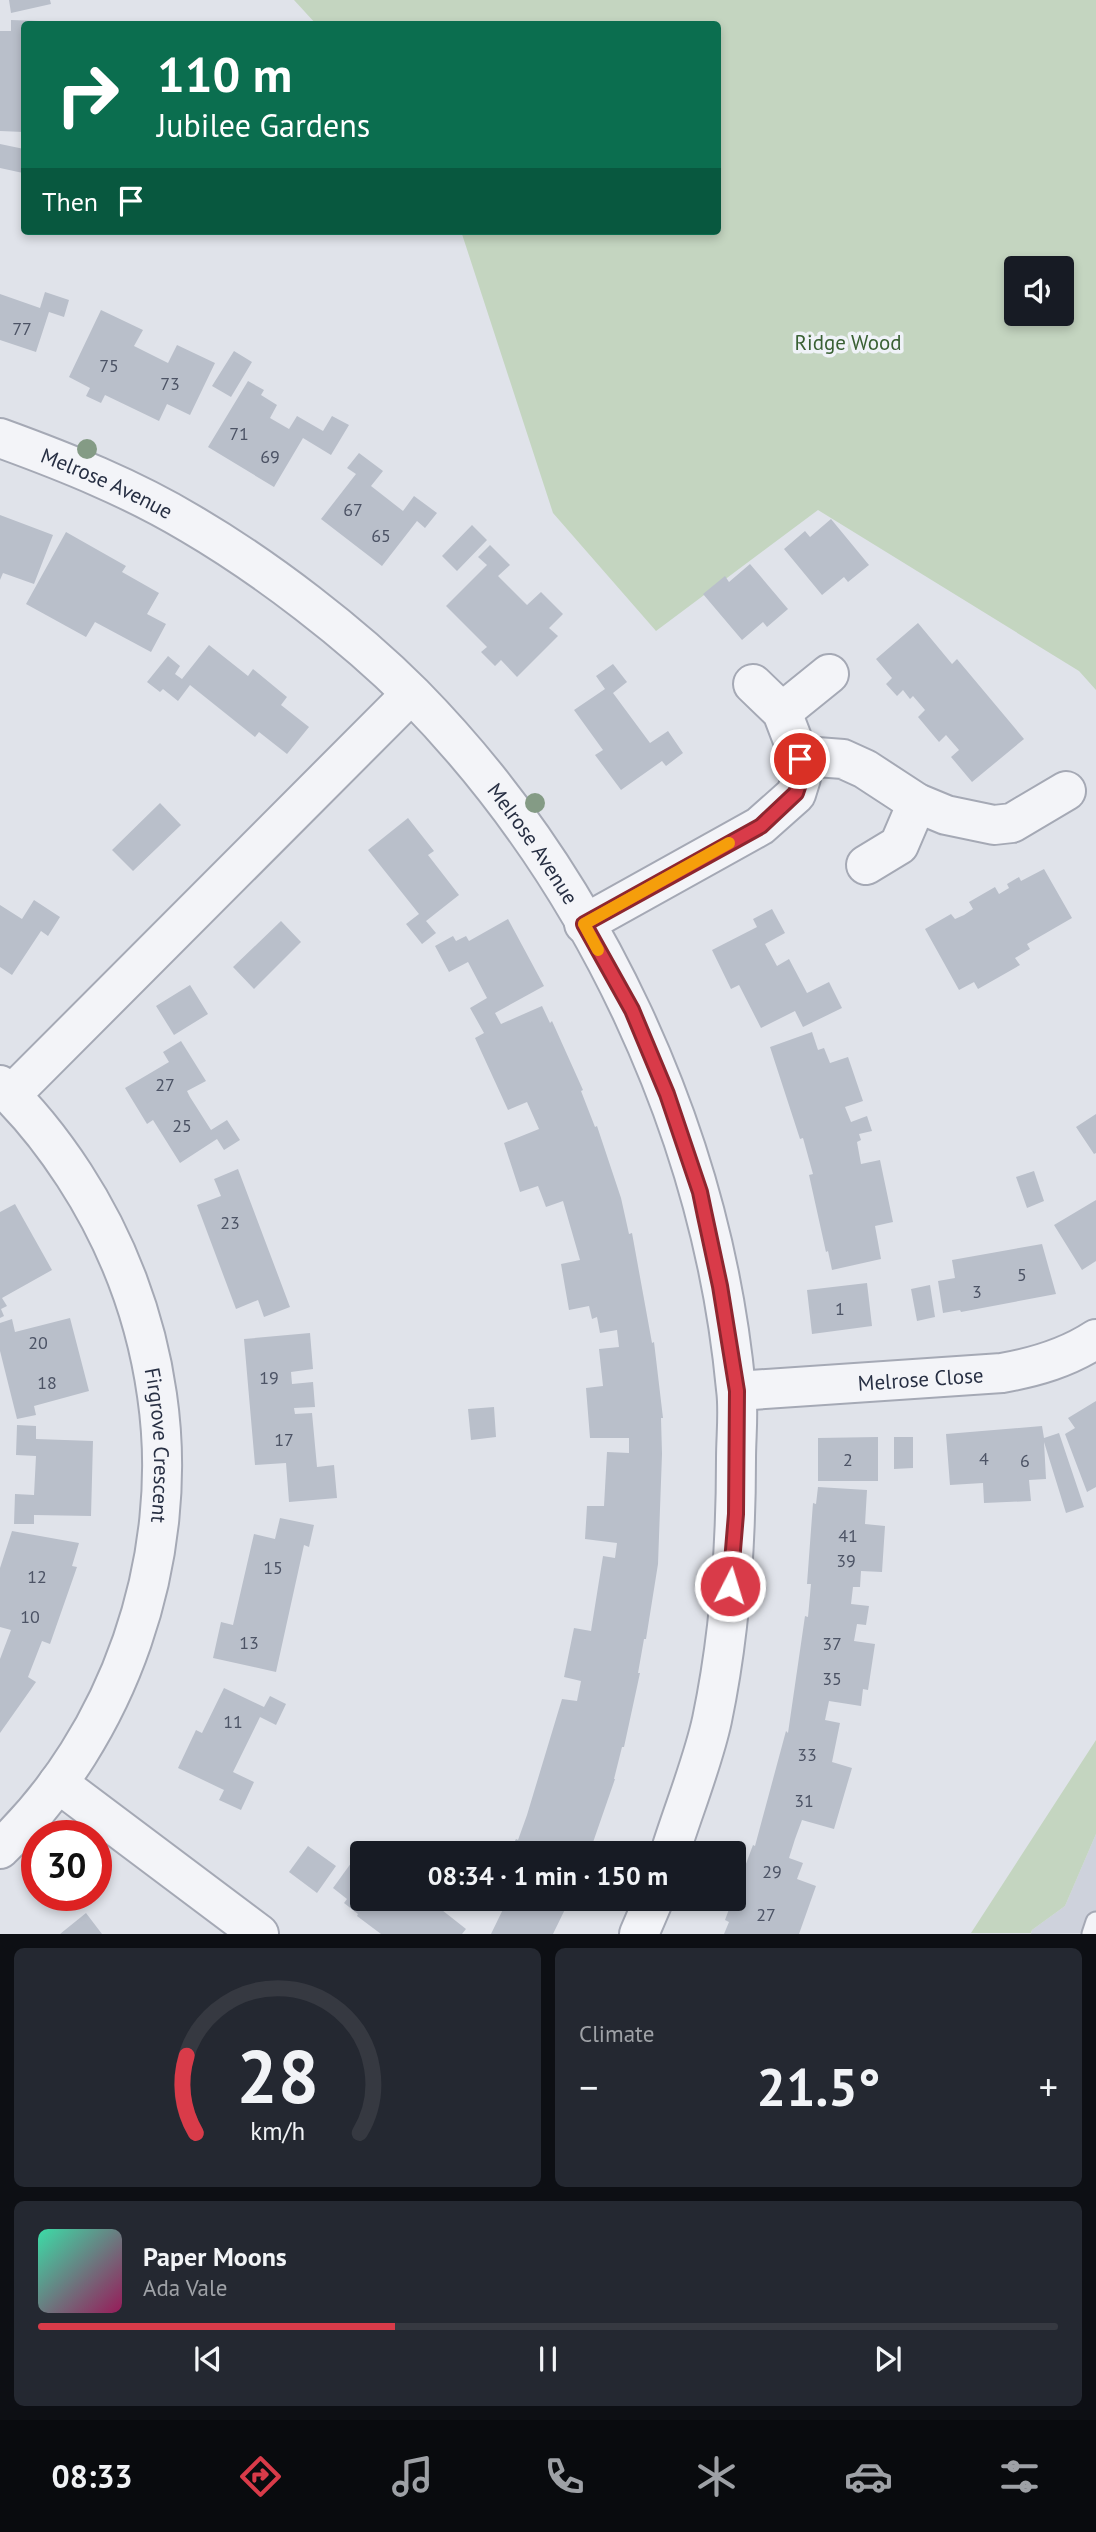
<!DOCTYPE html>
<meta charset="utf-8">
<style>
:root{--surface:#171b24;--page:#242831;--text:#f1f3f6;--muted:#9ea1a6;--line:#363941;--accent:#d93b49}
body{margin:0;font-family:"PT Sans",sans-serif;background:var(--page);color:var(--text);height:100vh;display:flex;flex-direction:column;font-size:26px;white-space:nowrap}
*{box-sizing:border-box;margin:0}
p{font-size:23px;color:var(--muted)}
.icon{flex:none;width:38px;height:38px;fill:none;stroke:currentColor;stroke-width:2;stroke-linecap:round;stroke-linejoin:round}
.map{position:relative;height:1934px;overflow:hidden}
.details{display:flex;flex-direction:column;gap:14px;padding:14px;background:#0d0f14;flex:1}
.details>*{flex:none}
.top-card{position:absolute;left:21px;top:21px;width:700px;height:214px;border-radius:7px;box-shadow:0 4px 10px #0003;background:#0b6e4f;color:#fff;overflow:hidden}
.buttons{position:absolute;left:1004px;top:256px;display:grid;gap:14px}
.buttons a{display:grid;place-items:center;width:70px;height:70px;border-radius:7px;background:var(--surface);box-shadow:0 4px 10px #0003;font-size:35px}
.speed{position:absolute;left:21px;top:1820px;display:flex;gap:14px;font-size:35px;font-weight:700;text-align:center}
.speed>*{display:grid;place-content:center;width:91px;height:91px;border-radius:50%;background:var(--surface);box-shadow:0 4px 10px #0003;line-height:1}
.speed .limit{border:10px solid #d22;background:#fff;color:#111}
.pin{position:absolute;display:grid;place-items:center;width:60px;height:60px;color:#fff;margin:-30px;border:4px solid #fff;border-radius:50%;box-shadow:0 2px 7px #0007}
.me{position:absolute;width:77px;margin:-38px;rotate:5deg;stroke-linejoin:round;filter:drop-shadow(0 0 5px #0008)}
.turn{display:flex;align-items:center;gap:24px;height:147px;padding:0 21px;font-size:32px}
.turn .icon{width:91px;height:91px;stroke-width:2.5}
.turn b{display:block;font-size:49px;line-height:60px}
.then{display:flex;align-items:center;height:66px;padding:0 21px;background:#0003;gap:14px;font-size:26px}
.big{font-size:52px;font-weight:600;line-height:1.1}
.details .card{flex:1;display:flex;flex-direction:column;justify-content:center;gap:10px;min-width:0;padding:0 24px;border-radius:10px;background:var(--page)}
.details .dial{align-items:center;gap:0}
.dial svg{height:182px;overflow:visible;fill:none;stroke:var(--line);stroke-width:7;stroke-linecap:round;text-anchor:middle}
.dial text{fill:var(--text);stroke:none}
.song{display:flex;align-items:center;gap:21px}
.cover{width:84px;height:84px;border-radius:10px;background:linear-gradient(135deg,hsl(160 70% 55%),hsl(330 70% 35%))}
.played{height:7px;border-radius:4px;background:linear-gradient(90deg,var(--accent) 35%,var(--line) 35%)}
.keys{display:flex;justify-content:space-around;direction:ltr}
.heat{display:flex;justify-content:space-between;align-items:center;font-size:38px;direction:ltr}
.details .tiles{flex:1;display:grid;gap:14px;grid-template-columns:1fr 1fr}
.card:last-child{grid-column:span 2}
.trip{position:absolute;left:350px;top:1841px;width:396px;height:70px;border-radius:7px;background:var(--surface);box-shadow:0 4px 10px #0003;font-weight:600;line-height:70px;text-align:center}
.tabs{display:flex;height:112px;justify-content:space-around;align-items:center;background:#090b0e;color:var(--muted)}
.tabs .icon{width:49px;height:49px}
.tabs .current{color:var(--accent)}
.tabs b{font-size:32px;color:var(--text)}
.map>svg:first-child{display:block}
</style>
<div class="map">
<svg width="1096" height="1934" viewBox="0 0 1096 1934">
<rect width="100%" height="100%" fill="#e0e3ea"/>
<path fill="#ced2dc" d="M1096 1834V1933L1031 1934 1032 1930 1065 1906Z"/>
<path fill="#c4d5c0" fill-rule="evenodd" d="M294 0H1096V690L1079 671 818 510 656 631 553 513 461 231H718V24H316ZM1017 268H1062V313H1017Z
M1096 1740V1834L1065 1906 1032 1930 1031 1933H971Z"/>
<path fill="#b9bfca" d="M9 0H50L51 4 11 13Z
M11 20 67 22V24H24V132L0 131V31H11Z
M0 144 24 149 23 173 0 168Z
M45 292 69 300 64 317 49 312 36 352 0 340V294L40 308Z
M101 310 143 330 134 346 168 363 177 345 215 363 190 415 167 404 159 421 105 395 101 403 86 396 90 388 69 377Z
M234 351 252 362 231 397 212 386Z
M248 381 264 390 261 395 277 405 270 418 289 429 297 416 323 431 332 416 349 425 331 455 303 438 274 487 208 447Z
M359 453 383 471 371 486 403 511 414 496 437 513 425 528 417 521 382 566 321 519 356 474 347 468Z
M0 515 53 535 34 584 3 573 0 580Z
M831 519 869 565 848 582 844 577 822 595 784 549 805 531 810 537Z
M472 525 487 540 457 571 442 556Z
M66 532 126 566 122 572 159 593 147 614 166 624 151 652 95 622 86 637 26 604Z
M490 545 510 565 498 576 527 605 541 592 563 614 549 628 558 636 517 677 501 660 495 666 481 652 487 647 446 606 487 565 478 557Z
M750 564 788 609 767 627 763 622 742 640 703 594 725 576 729 582Z
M918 623 952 664 957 659 1024 739 972 782 951 757 959 750 946 735 939 742 918 717 925 710 913 696 910 699 903 690 897 696 886 684 892 678 876 659Z
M209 645 248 676 253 669 287 697 281 705 309 727 287 754 259 732 255 737 190 685 178 701 163 689 160 692 147 682 168 656 180 666 175 674 182 679Z
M613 664 627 682 613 693 650 743 668 731 683 753 666 766 662 761 621 790 595 755 603 750 574 710 605 689 596 676Z
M160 803 181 825 133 871 112 850Z
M408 818 434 851 428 855 459 895 426 921 436 933 422 944 406 924 419 914 368 850Z
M1044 869 1072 918 1027 944 1030 949 1015 958 1020 965 978 989 974 982 959 990 925 929 951 914 955 919 964 915 973 909 969 902 995 887 999 894 1009 888 1007 884 1019 877 1021 881Z
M34 900 60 917 48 936 41 931 12 975 0 967V905L22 919Z
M772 909 785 933 765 944 777 966 789 959 807 993 829 982 842 1008 803 1027 795 1011 761 1028 739 985 731 989 712 950 757 927 753 919Z
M508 919 544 986 495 1013 501 1024 542 1006 550 1023 552 1021 583 1090 581 1091 595 1127 597 1126 621 1198 629 1234 632 1233 652 1343 654 1342 663 1418H661L662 1454 658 1564 646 1639H644L638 1673H640L624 1747H622L614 1779H615L590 1851 587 1853H509L516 1839 518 1840 527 1815 562 1699 577 1701 581 1681 564 1677 574 1628 591 1631 603 1556 615 1558 617 1543 585 1539 587 1506H604L607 1452 629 1453V1438H590L586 1388 603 1386 599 1349 619 1347 617 1330 600 1333 597 1317 592 1319 589 1306 569 1310 561 1264 580 1260 563 1201 546 1207 538 1186 520 1192 504 1143 539 1129 527 1102 508 1110 475 1038 484 1033 470 1008 487 998 468 962 449 972 435 946 453 936 456 941 466 936 469 941Z
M281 921 301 942 254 989 233 967Z
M190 985 208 1014 174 1035 156 1006Z
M812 1032 818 1050 824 1048 830 1063 848 1057 863 1101 845 1107 851 1122 867 1116 872 1131 859 1134 861 1140 857 1142 861 1164 880 1160 893 1222 875 1226 881 1259 832 1270 828 1251 826 1252 809 1175 813 1174 803 1138 800 1139 770 1047Z
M181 1041 206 1081 187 1091 190 1097 211 1130 227 1120 240 1140 224 1150 217 1139 180 1163 153 1120 147 1124 125 1088 169 1062 163 1052Z
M1096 1114V1153L1094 1154 1076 1127Z
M238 1169 290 1307 264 1317 258 1300 236 1309 197 1205 221 1196 214 1179Z
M1034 1171 1044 1201 1027 1208 1016 1177Z
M1096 1200V1261L1082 1270 1054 1225Z
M15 1204 52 1270 2 1298 7 1306 1 1309 4 1316 0 1318V1212Z
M1042 1244 1056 1294 961 1312 960 1310 943 1313 938 1281 955 1278 952 1260Z
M867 1283 872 1326 812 1334 807 1290Z
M930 1285 935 1317 917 1321 911 1289Z
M70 1318 89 1391 34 1406 36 1415 17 1419 0 1351V1323L12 1319 15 1332Z
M310 1333 313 1369 291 1372 292 1384 313 1382 315 1407 294 1408 295 1414 312 1413 317 1467 334 1465 337 1498 289 1502 286 1463 255 1465 244 1339Z
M1096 1401V1487L1087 1492 1065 1434 1075 1428 1068 1418Z
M494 1407 496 1437 471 1440 468 1409Z
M17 1425 36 1426V1439L93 1441 91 1516 34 1515V1524H14L15 1494 34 1495 36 1456 16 1455Z
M1042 1426 1044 1438 1059 1433 1084 1507 1066 1513 1044 1442 1046 1479 1029 1480 1031 1501 984 1503 983 1483 950 1485 946 1434Z
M878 1437V1481H818V1438Z
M894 1437H913V1468L894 1469Z
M818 1487 867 1490 865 1524 885 1526 882 1572 861 1571 860 1587H853L851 1604 869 1606 866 1625 857 1624 854 1641 875 1644 868 1690 863 1689 861 1706 829 1701 825 1720 840 1723 832 1762 852 1768 834 1829 802 1820 795 1839 789 1858 803 1863 797 1879 816 1886 799 1934H724L729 1922 725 1920 753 1845 755 1846 786 1731 788 1733 805 1616 808 1617 811 1584H807L813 1503 816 1504Z
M280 1518 314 1525 309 1547 304 1545 276 1672 213 1658 221 1622 233 1625 254 1534 275 1539Z
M12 1531 79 1543 72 1566 77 1567 50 1644 42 1641 28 1677 36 1682 0 1733V1659L11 1630 0 1627V1568Z
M224 1688 264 1707 270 1696 286 1704 276 1725 260 1717 233 1772 254 1782 241 1810 219 1800 224 1790 178 1768 196 1730 202 1733Z
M308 1846 336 1866 317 1893 289 1872Z
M362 1848 365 1853H362V1899H428L466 1929 462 1934H381L357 1916 358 1914 344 1903 347 1899 333 1888Z
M508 1899H570L553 1934H491Z
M86 1913 102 1934H60Z"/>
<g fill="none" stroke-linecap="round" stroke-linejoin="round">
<defs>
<path id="lane" d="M1092 1934 1096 1922"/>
<g id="street">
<path id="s1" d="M0 438C66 462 131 488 191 524 266 568 352 634 413 695 593 878 712 1133 736 1389 739 1411 736 1436 736 1459 736 1546 730 1634 712 1720 703 1762 683 1811 670 1853"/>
<path d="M753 684 782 712 800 759"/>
<path d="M782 712 829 674"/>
<path d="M866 865 899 845 917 803"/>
<path d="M584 924 760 826 796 794 801 778 800 759 817 757 843 759 865 769 917 803 946 815 994 825 1012 823 1066 791"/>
<path id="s2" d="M0 1085C28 1111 53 1143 74 1175 117 1241 146 1317 157 1395 181 1558 119 1737 0 1849"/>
<path d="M11 1095 411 694"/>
<path id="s3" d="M737 1391 1002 1373C1036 1367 1067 1358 1096 1339"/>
<path d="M58 1783 259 1934"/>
<path d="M639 1934 654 1899"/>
</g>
</defs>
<use href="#lane" stroke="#a5a9b5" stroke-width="23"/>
<use href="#street" stroke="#a5a9b5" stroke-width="42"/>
<use href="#lane" stroke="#f3f4f8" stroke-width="19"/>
<use href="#street" stroke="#f3f4f8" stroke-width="38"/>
</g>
<g fill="#849b85">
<circle cx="87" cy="449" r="10"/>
<circle cx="535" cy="803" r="10"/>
</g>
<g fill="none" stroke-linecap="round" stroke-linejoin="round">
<defs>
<path id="route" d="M730 1586 736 1514 737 1391 720 1286 705 1216 700 1192 667 1094 632 1010 584 924 761 826 796 793 801 778 800 759"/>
</defs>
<use href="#route" stroke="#8d262f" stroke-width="18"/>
<use href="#route" stroke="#d93b49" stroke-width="12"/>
<path stroke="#f59e0b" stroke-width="12" d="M598 950 584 924 729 843"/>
</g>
<g text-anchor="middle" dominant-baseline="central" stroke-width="7" stroke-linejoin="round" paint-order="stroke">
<g font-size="18" fill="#4c5365">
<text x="22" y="328">77</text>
<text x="109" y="365">75</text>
<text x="170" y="383">73</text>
<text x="239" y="433">71</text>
<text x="270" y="456">69</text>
<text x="353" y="509">67</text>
<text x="381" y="535">65</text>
<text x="165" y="1084">27</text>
<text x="182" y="1125">25</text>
<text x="230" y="1222">23</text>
<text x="1022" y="1274">5</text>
<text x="977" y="1291">3</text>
<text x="840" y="1308">1</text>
<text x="38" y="1342">20</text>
<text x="269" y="1377">19</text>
<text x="47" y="1382">18</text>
<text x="284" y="1439">17</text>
<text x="984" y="1458">4</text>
<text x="848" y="1459">2</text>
<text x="1025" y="1460">6</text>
<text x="848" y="1535">41</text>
<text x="846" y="1560">39</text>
<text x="273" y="1567">15</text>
<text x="37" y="1576">12</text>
<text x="30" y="1616">10</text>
<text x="249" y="1642">13</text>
<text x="832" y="1643">37</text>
<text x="832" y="1678">35</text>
<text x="233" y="1721">11</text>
<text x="807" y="1754">33</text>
<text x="804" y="1800">31</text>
<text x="772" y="1871">29</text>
<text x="766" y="1914">27</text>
</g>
<g font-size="21" fill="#396033" stroke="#eff2f7">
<text x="848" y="342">Ridge Wood</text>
</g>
<g font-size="21" fill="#272f43" stroke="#eff2f7">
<text stroke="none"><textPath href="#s1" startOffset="116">Melrose Avenue</textPath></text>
<text stroke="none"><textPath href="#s1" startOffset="682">Melrose Avenue</textPath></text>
<text stroke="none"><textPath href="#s3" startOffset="184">Melrose Close</textPath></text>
<text stroke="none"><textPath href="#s2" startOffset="404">Firgrove Crescent</textPath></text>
</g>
</g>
</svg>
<div class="buttons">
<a><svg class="icon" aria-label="sound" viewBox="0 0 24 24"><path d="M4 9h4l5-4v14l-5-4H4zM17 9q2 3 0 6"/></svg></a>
</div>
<div class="speed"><div class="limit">30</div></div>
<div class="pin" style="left:800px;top:759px;background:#d93025"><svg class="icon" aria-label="arrive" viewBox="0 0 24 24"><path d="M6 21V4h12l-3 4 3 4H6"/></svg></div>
<svg class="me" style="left:730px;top:1586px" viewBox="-20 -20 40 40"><circle r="17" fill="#d93b49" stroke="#fff" stroke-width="3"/><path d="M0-11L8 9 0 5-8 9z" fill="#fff"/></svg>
<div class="trip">08:34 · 1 min · 150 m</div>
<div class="top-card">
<div class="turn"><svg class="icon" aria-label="right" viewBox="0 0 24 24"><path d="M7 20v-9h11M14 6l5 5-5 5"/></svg><div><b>110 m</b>Jubilee Gardens</div></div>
<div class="then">Then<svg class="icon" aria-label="arrive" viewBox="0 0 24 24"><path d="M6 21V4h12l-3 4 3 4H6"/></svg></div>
</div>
</div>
<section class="details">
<div class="tiles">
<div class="card dial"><svg viewBox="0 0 100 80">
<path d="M14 69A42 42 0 1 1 86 69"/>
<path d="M14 69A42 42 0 0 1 10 35" stroke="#d93b49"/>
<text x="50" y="56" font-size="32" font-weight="700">28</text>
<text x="50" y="72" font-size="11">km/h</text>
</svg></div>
<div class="card"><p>Climate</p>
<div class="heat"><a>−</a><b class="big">21.5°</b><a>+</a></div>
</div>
<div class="card">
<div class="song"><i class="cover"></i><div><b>Paper Moons</b><p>Ada Vale</p></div></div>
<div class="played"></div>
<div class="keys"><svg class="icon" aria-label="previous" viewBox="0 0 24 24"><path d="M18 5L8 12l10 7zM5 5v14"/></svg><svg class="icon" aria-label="pause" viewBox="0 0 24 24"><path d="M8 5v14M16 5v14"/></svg><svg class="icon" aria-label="next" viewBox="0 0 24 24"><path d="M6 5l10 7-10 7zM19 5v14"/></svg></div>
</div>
</div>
</section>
<nav class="tabs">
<b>08:33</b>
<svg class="icon current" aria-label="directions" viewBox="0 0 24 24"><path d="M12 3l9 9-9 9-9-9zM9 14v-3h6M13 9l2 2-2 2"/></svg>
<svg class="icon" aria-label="music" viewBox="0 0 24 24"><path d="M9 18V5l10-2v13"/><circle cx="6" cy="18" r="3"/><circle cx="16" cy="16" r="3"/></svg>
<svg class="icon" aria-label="phone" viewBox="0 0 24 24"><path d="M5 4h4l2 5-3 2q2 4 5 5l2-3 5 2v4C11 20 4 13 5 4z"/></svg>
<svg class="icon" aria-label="climate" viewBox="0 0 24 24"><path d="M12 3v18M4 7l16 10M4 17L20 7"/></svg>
<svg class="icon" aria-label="car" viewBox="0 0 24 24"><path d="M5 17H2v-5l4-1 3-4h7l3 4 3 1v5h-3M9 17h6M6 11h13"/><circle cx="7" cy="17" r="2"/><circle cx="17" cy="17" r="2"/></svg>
<svg class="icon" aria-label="filters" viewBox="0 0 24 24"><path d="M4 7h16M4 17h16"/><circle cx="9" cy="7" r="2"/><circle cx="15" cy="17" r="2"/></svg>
</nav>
